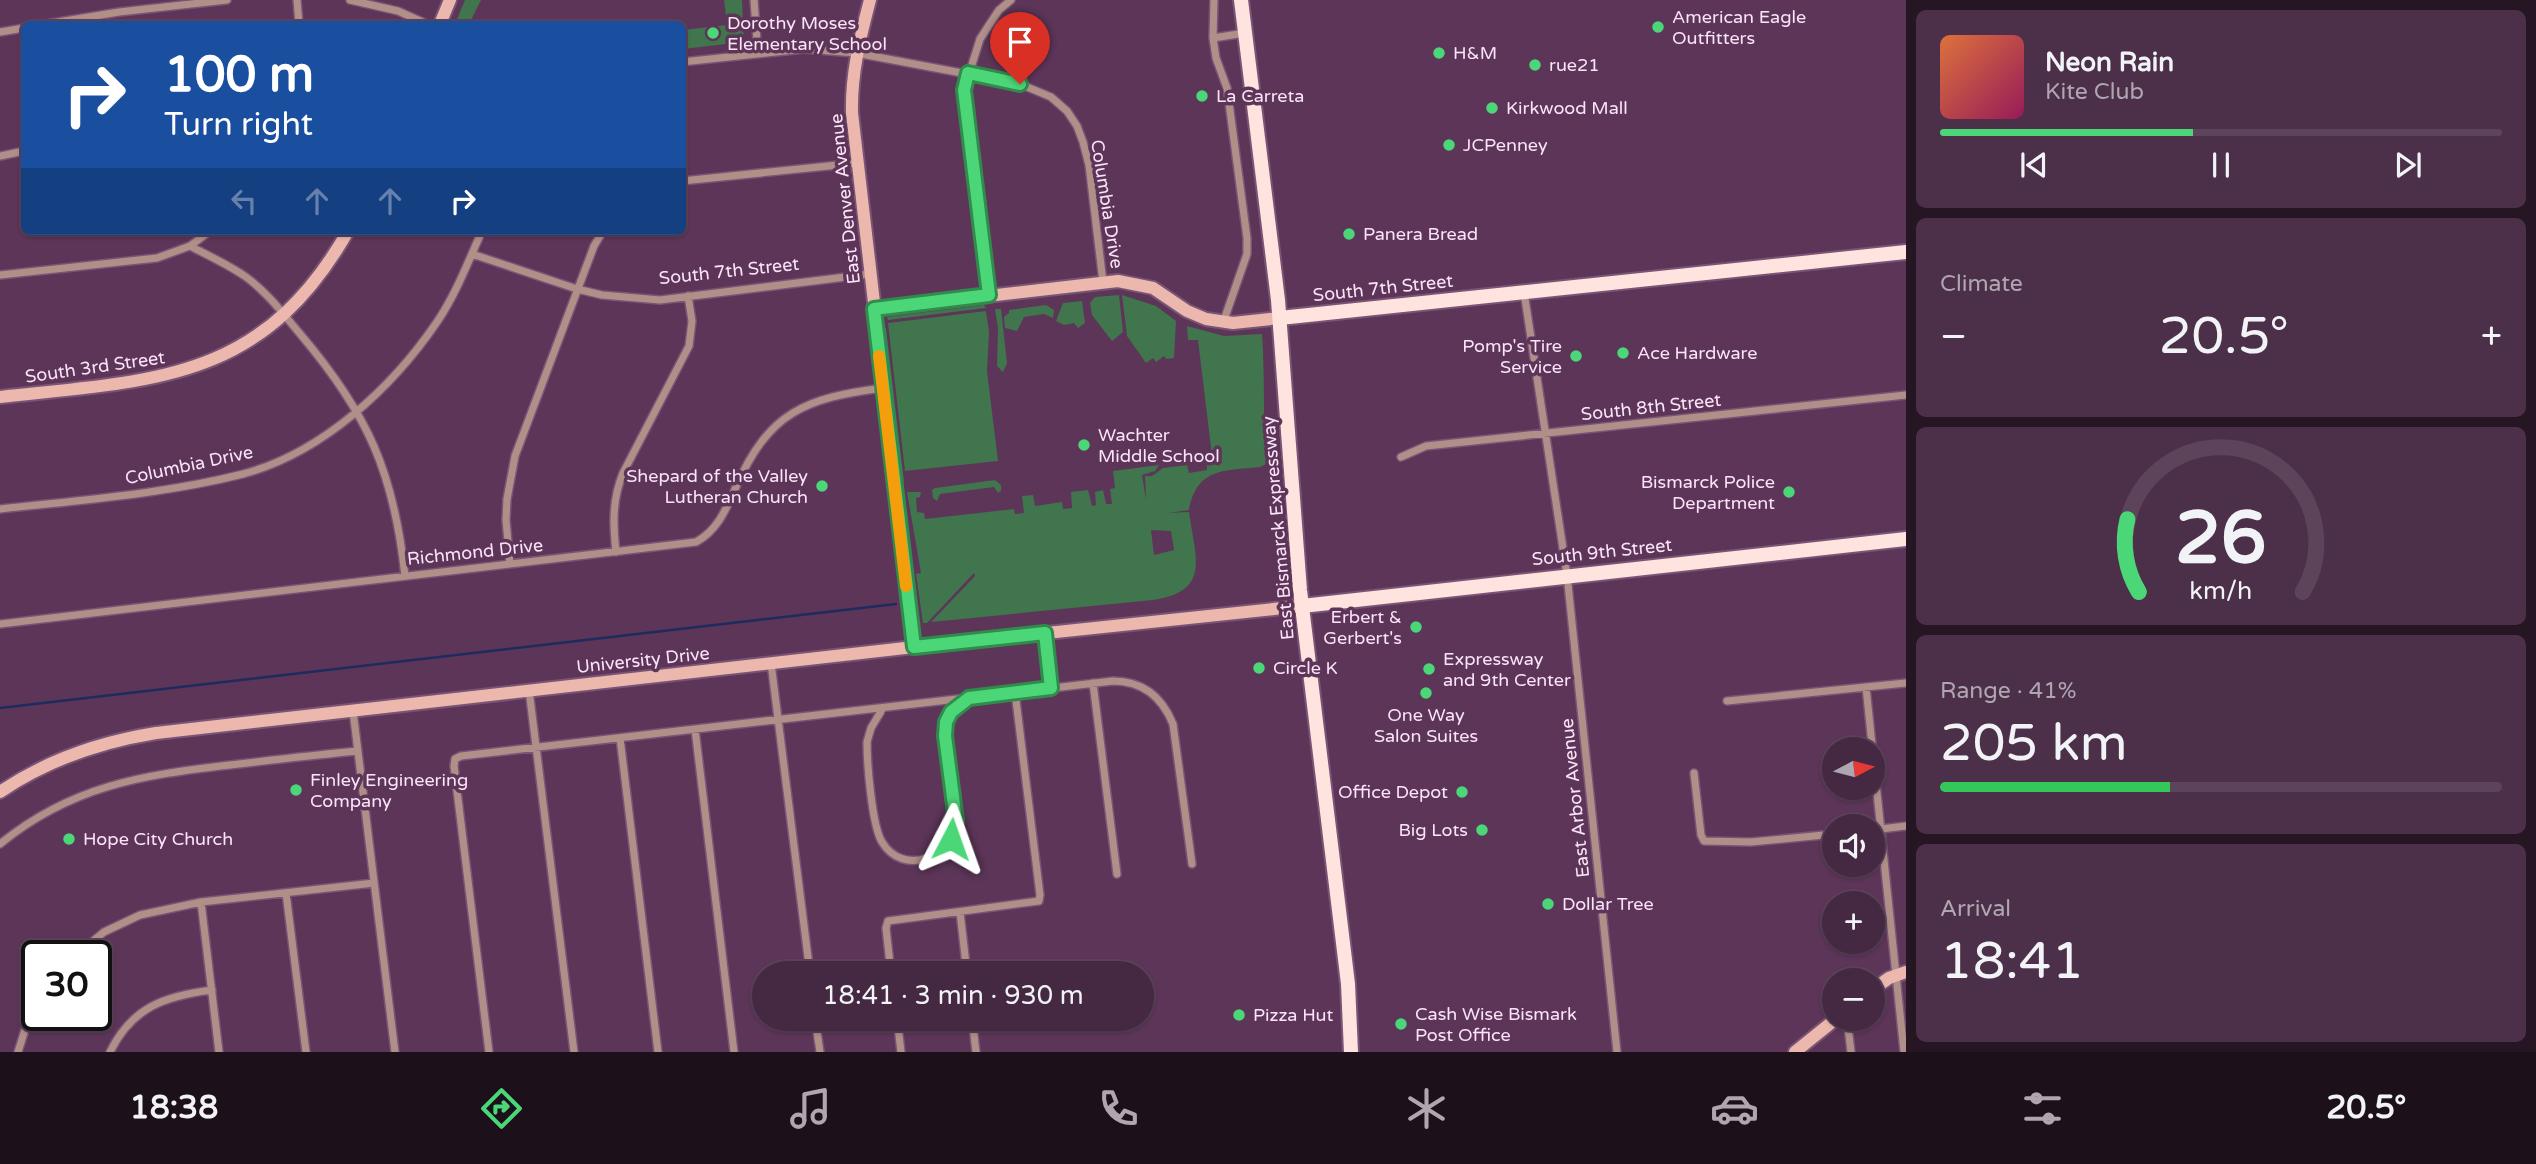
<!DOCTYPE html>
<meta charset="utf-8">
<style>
:root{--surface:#452842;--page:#4c3049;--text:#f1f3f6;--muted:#b0a6b2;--line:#5d445b;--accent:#4bd677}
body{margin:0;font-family:"Varela Round",sans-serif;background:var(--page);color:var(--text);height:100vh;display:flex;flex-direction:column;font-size:26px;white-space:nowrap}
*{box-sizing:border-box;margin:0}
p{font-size:23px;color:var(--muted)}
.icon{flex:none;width:38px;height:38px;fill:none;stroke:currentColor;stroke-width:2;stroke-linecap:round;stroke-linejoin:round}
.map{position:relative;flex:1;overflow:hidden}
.panel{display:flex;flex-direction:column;gap:10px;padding:10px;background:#261624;width:630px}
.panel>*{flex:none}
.hud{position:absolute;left:21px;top:21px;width:665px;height:214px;border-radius:10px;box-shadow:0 2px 5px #0004,0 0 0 2px var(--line);background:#1a4fa0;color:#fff;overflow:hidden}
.needle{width:46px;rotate:83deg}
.fabs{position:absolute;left:1822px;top:737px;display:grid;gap:14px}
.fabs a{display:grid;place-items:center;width:63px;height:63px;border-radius:50%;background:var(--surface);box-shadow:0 2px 5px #0004,0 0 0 2px var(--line);font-size:35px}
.speed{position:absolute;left:21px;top:940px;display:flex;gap:14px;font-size:35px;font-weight:700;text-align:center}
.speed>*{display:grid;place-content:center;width:91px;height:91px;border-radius:50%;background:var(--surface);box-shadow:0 2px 5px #0004,0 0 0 2px var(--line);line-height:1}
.speed .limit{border:4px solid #111;border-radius:10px;background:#fff;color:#111}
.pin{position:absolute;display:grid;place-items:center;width:60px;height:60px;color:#fff;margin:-72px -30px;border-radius:50% 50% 50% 0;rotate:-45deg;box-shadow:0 0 7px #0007}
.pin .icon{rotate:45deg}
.me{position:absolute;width:77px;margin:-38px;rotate:4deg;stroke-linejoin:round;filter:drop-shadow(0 0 5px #0008)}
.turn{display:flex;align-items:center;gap:24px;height:147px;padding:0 28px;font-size:32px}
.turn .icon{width:91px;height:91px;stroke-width:2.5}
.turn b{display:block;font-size:49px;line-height:60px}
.lanes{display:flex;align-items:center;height:66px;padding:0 28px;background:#0003;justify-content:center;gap:35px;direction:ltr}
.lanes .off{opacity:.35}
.big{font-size:52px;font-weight:600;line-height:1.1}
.panel .tile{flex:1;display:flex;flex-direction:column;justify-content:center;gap:10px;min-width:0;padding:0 24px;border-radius:10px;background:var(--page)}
.panel .dial{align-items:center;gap:0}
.dial svg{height:182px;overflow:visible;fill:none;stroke:var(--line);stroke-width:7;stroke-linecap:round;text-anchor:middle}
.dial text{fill:var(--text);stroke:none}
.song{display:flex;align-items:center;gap:21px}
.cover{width:84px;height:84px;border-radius:10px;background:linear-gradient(135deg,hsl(20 70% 55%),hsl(330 70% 35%))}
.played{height:7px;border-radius:4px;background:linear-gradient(90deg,var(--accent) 45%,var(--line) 45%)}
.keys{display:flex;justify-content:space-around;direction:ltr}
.heat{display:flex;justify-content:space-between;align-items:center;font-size:38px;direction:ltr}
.charge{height:10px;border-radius:5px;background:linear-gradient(90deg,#34c759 41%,var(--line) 0)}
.trip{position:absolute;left:752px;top:961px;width:402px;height:70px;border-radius:35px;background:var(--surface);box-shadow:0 2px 5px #0004,0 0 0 2px var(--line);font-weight:600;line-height:70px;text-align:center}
.tabs{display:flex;height:112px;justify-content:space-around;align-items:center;background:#1c101a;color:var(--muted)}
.tabs .icon{width:49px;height:49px}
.tabs .current{color:var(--accent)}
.tabs b{font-size:32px;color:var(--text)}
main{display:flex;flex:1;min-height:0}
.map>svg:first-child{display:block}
</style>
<main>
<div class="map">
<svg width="1906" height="1052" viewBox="0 0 1906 1052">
<rect width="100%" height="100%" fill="#5c3558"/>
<path fill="#40754d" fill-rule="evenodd" d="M465 0H481L469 24H455Z
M724 0H742L744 42 683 49V30L727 25Z
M1119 295 1123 332 1112 341 1092 315 1090 303 1095 297Z
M1122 295 1156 306 1176 321 1174 358 1166 359 1164 356 1156 362 1153 358 1146 363 1127 336Z
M1082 301 1085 323 1078 328 1074 323 1064 325 1056 321 1063 303Z
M984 305 986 308 888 320 887 317Z
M1046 305 1054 310 1053 318 1044 314 1024 317 1017 331 1005 328 1004 317 1009 313V310Z
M995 309H1001L1007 363 1003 372 997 366 998 329Z
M986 311 989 332 987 371 998 461 905 471 888 323Z
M1187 326 1224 336 1262 334C1265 377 1263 420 1266 464L1260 467C1225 471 1197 467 1189 510L1168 513 1189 512C1195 557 1212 591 1153 600L931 622 975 576 974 573 927 623H923L916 574 921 573 907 492H921L920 497 916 498 917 512 924 513 925 519 1014 509 1015 514 1024 513 1022 496 1033 495 1035 506 1062 502 1063 509 1072 508 1071 492 1088 490 1092 506 1096 505 1095 492 1103 490 1106 504H1112L1110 489 1115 488 1113 471 1159 465 1155 471 1142 475 1146 500 1145 476H1152L1163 468 1187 465 1189 473 1207 470V465L1213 464 1198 340H1188ZM1151 530 1171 531 1174 550 1154 555Z
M884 328H886L904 482 901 481Z
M995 480 1001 485V491L998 493 994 487 940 494 937 501 933 498 932 490 935 488Z"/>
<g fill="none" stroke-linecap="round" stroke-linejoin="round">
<path stroke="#1f2b5e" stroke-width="2.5" d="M0 708 896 604"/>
<defs>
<path id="street" d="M297 0 299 24
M350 0 398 11 427 24
M754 0 758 54
M1214 0 1213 38 1216 58 1227 88 1247 238V254L1223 323
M46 24 119 12 227 0
M0 32 24 28
M1213 38 1245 33
M682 62 804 49 856 53 1020 84 1051 97 1067 111 1077 126 1083 142 1089 165 1103 282
M0 156 24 151
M682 181 858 163
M190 246C209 256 229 265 246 277 268 293 284 315 301 335 368 414 394 473 405 576
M472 254 577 289 602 295 660 300 870 274
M0 275 157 258 190 246 210 231
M1524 292 1567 575 1617 1052
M989 295 964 90 980 39 999 10 1011 0
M1401 457 1426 446 1906 395
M0 509C81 500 164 494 243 474 322 453 392 388 437 322 456 294 468 262 482 231
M616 552C613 524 612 500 623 473L689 346 692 321 688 296
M510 564 506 520 507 499 515 456 594 246 603 231
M0 624 696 542C718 530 726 509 736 487 769 412 805 398 883 388
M1045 633 1051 688
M771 663 810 973
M1093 683 1117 874
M1866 687 1904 1052
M529 690 574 1052
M1727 701 1906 683
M883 708 871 728 867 742C867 763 872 826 882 842 903 877 953 858 956 820L945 729 951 712 965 700
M353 711 395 1052
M695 729 734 1052
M620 738 658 1052
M1694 773 1701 835 1704 841 1751 842 1834 834
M1872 830 1906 826
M0 844C71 786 142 775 230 765 272 760 315 755 358 751
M286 893 306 1052
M201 902 219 1052
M960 912 967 973
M75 956 104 932 140 915 201 902 374 883
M891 973 886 928 888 921 1039 901 1040 895 1015 692
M815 1018 820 1052
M897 1018 901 1052
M972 1018 976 1052
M1847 1018 1851 1052
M18 1052 29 1017 37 1004
M110 1052C132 1007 165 996 212 990
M489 1052 454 766 455 759 461 756 1113 681C1143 681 1162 697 1173 724L1192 864"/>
<path id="secondary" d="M870 0C860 38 851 74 852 113L914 647
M440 24 450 0
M874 309 1118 281 1153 288 1187 311 1206 319 1233 323 1280 318
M0 397C155 380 262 382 348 231
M0 792C47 760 100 742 156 733L914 647 1302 606
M1872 990 1889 978 1906 972
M1795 1052 1837 1018"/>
<path id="primary" d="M1241 0 1278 300 1300 590 1348 984 1351 1052
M1280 318 1906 252
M1302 606 1906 539"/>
</defs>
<use href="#street" stroke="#795475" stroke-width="10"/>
<use href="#secondary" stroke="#795475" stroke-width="16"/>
<use href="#primary" stroke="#795475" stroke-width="18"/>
<use href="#street" stroke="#b08f89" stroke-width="7"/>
<use href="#secondary" stroke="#ecb8ae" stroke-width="12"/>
<use href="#primary" stroke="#fee3de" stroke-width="14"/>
</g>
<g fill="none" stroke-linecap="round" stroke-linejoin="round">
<defs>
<path id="route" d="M951 839 956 820 945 736 946 722 951 712 969 698 1051 688 1045 633 914 647 874 309 989 295 964 90 968 73 1020 84"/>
</defs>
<use href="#route" stroke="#318b4d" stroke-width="18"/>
<use href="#route" stroke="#4bd677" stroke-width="12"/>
<path stroke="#f59e0b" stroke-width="12" d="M879 356 906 586"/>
</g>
<g fill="#4bd677" stroke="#5c3558" stroke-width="2.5">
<circle cx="1658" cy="27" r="7"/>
<circle cx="713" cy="33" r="7"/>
<circle cx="1439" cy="53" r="7"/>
<circle cx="1535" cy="65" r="7"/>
<circle cx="1202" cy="96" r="7"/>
<circle cx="1492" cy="108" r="7"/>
<circle cx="1449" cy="145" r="7"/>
<circle cx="1349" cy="234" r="7"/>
<circle cx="1623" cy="353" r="7"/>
<circle cx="1576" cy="356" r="7"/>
<circle cx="1084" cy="445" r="7"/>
<circle cx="822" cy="486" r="7"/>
<circle cx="1789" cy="492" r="7"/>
<circle cx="1416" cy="627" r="7"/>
<circle cx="1259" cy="668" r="7"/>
<circle cx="1429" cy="669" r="7"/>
<circle cx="1426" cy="693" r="7"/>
<circle cx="296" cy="790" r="7"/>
<circle cx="1462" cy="792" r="7"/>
<circle cx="1482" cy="830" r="7"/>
<circle cx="69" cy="839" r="7"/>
<circle cx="1548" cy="904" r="7"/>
<circle cx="1239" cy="1015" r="7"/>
<circle cx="1401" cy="1024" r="7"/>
</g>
<g text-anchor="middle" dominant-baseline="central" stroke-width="7" stroke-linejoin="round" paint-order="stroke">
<g font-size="18" fill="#fbe3f8" stroke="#5c3558" text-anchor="start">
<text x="1672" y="17">American Eagle<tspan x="1672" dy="21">Outfitters</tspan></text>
<text x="727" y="23">Dorothy Moses<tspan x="727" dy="21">Elementary School</tspan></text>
<text x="1453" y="53">H&amp;M</text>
<text x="1549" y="65">rue21</text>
<text x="1216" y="96">La Carreta</text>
<text x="1506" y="108">Kirkwood Mall</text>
<text x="1463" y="145">JCPenney</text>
<text x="1363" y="234">Panera Bread</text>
<text x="1562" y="346" text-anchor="end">Pomp's Tire<tspan x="1562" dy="21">Service</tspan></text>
<text x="1637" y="353">Ace Hardware</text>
<text x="1098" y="435">Wachter<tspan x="1098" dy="21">Middle School</tspan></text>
<text x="808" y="476" text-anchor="end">Shepard of the Valley<tspan x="808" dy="21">Lutheran Church</tspan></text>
<text x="1775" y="482" text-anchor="end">Bismarck Police<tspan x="1775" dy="21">Department</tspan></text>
<text x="1402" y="617" text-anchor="end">Erbert &amp;<tspan x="1402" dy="21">Gerbert's</tspan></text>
<text x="1443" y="659">Expressway<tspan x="1443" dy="21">and 9th Center</tspan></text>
<text x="1273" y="668">Circle K</text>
<text x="1426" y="715" text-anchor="middle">One Way<tspan x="1426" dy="21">Salon Suites</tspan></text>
<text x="310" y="780">Finley Engineering<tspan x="310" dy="21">Company</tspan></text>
<text x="1448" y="792" text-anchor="end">Office Depot</text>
<text x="1468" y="830" text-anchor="end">Big Lots</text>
<text x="83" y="839">Hope City Church</text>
<text x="1562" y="904">Dollar Tree</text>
<text x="1415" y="1014">Cash Wise Bismark<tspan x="1415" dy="21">Post Office</tspan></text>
<text x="1253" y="1015">Pizza Hut</text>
</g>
<g font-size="18" fill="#fbe3f8" stroke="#5c3558">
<text transform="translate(845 199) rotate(-96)">East Denver Avenue</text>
<text transform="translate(1107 204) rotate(81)">Columbia Drive</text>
<text transform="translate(729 271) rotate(-6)">South 7th Street</text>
<text transform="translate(1383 288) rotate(-6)">South 7th Street</text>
<text transform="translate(95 367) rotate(-8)">South 3rd Street</text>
<text transform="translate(1651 407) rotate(-6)">South 8th Street</text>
<text transform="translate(189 465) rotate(-12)">Columbia Drive</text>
<text transform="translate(1278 528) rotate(-95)">East Bismarck Expressway</text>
<text transform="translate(475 552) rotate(-6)">Richmond Drive</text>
<text transform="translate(1602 552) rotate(-6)">South 9th Street</text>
<text transform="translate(643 660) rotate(-6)">University Drive</text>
<text transform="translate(1575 798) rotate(-96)">East Arbor Avenue</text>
</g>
</g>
</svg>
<div class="fabs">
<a><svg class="needle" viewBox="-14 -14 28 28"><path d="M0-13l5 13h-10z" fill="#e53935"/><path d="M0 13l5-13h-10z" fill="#b0a6b2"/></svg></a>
<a><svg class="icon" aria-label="sound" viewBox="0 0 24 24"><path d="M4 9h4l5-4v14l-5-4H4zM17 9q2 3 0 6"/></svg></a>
<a>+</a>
<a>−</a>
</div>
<div class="speed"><div class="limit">30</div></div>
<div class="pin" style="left:1020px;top:84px;background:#d93025"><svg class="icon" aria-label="arrive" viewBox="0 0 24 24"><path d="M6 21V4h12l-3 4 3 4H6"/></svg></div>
<svg class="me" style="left:951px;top:839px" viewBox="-20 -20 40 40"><path d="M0-17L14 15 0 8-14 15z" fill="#4bd677" stroke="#fff" stroke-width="4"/></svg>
<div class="trip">18:41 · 3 min · 930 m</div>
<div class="hud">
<div class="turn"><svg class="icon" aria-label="right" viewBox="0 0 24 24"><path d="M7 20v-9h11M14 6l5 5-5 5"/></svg><div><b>100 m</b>Turn right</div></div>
<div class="lanes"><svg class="icon off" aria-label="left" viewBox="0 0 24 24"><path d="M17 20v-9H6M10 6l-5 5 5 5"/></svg><svg class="icon off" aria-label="ahead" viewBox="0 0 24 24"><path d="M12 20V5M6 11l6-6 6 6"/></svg><svg class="icon off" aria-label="ahead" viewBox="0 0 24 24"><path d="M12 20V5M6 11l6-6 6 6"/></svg><svg class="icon" aria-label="right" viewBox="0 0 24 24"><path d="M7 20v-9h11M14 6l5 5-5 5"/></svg></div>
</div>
</div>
<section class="panel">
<div class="tile">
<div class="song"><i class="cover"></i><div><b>Neon Rain</b><p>Kite Club</p></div></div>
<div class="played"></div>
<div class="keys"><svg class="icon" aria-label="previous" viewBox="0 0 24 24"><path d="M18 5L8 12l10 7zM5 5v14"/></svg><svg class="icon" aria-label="pause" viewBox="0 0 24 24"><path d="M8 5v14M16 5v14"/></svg><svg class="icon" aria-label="next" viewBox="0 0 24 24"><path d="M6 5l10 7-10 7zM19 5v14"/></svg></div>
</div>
<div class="tile"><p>Climate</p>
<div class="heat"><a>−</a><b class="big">20.5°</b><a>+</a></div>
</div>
<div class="tile dial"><svg viewBox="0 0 100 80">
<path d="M14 69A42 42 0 1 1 86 69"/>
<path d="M14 69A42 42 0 0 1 9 37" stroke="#4bd677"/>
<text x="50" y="56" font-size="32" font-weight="700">26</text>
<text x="50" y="72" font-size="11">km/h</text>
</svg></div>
<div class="tile"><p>Range · 41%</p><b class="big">205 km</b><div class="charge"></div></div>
<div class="tile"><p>Arrival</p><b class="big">18:41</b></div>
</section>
</main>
<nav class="tabs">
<b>18:38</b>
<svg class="icon current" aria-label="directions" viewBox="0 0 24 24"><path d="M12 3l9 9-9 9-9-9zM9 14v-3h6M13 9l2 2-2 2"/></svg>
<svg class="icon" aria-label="music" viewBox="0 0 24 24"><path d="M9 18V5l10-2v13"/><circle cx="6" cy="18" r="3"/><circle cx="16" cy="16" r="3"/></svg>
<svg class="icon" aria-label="phone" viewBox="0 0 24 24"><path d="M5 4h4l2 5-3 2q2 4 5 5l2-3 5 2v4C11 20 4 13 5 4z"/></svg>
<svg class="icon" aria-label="climate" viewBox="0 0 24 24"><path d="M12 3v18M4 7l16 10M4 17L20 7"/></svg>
<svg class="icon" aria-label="car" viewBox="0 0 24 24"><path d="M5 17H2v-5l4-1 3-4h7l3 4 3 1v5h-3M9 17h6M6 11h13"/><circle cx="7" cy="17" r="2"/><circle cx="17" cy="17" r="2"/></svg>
<svg class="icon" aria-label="filters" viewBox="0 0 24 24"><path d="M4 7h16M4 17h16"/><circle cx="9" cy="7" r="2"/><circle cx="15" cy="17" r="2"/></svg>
<b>20.5°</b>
</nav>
